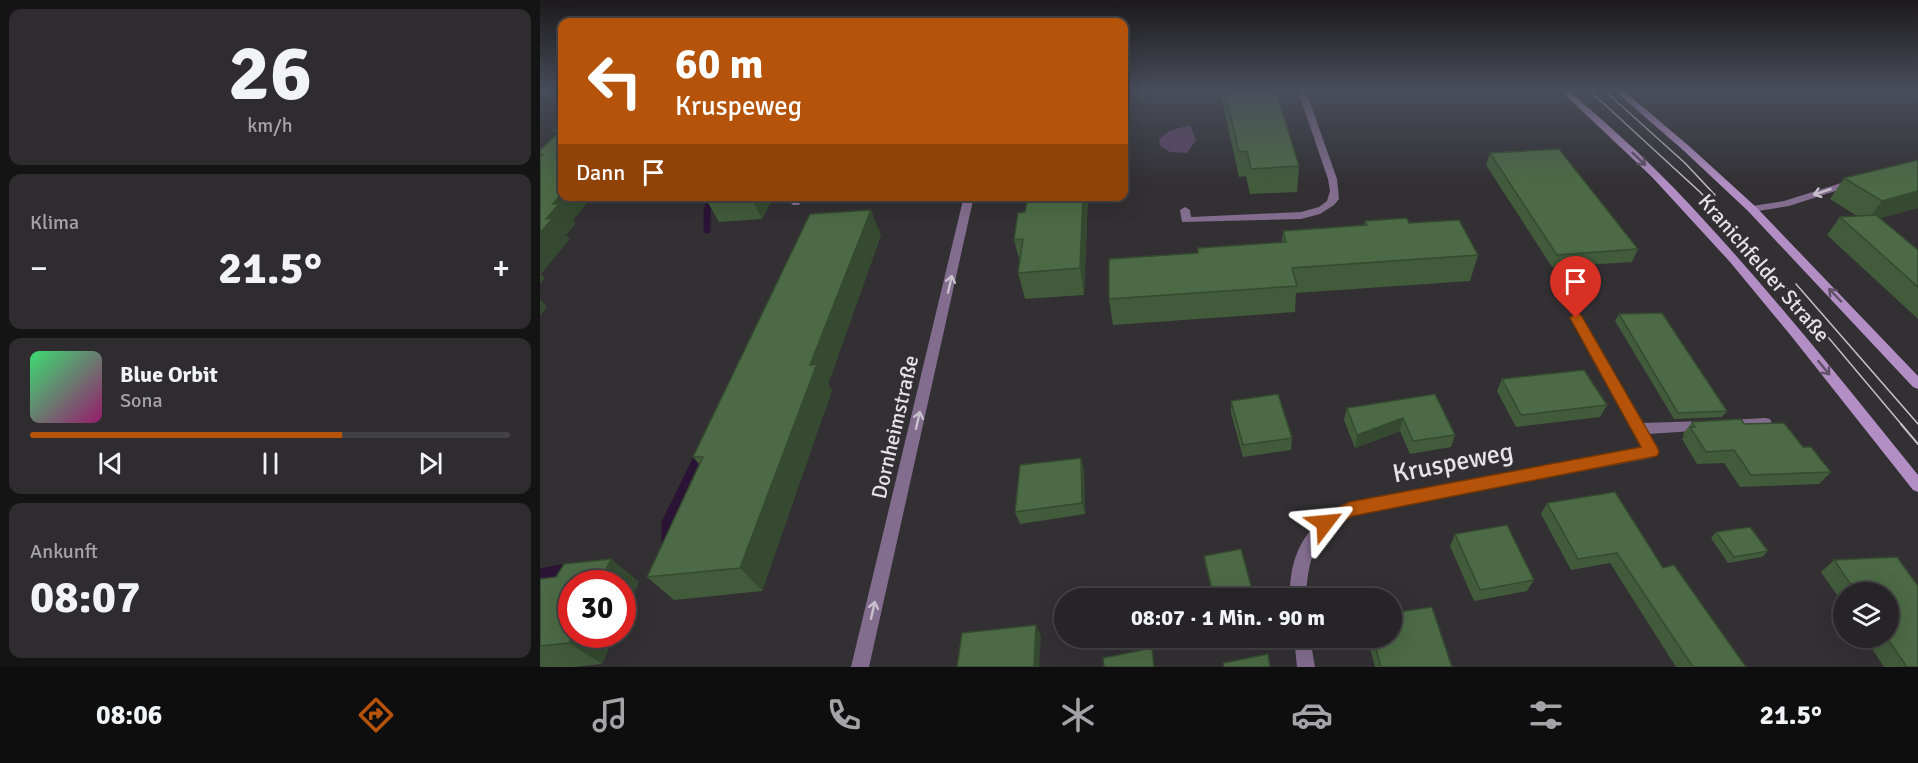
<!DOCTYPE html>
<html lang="de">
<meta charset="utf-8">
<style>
:root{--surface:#262426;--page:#2e2c2e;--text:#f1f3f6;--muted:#a4a4a7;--line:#424143;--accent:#b45309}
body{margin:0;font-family:Signika,sans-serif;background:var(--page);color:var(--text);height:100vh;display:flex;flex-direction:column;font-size:22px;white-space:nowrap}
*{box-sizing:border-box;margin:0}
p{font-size:20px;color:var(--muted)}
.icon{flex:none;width:33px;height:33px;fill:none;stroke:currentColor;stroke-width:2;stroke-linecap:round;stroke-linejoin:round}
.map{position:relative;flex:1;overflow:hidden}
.sheet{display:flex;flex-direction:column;gap:9px;padding:9px;background:#151415;width:540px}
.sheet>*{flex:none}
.hud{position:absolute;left:18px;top:18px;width:570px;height:183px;border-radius:12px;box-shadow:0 6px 24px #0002,0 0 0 2px var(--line);background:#b45309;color:#fff;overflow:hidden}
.controls{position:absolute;left:1293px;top:582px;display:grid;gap:12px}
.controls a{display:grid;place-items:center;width:66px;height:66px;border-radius:50%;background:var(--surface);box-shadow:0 6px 24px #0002,0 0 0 2px var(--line);font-size:30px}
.speed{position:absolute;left:18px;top:570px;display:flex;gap:12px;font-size:30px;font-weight:700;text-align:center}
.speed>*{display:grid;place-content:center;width:78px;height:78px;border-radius:50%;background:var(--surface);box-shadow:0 6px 24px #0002,0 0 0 2px var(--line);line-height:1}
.speed .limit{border:9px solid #d22;background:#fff;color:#111}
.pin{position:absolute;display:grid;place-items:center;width:51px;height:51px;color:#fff;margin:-62px -26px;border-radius:50% 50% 50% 0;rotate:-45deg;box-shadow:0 0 6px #0007}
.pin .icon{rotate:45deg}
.me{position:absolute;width:66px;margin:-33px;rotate:61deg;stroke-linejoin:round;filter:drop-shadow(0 0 4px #0008)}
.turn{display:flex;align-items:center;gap:21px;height:126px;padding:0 18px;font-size:27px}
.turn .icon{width:78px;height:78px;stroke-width:2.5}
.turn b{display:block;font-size:42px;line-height:51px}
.then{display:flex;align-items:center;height:57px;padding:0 18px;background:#0003;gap:12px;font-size:22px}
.big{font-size:45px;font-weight:700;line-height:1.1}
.sheet .tile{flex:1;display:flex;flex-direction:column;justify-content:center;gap:9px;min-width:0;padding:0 21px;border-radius:12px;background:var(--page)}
.sheet .dial{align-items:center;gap:0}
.dial b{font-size:78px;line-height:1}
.song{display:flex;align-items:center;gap:18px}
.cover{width:72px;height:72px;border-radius:9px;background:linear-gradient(135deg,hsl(140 70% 55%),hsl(320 70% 35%))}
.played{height:6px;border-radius:3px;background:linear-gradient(90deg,var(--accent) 65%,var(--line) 65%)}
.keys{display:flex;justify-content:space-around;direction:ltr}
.heat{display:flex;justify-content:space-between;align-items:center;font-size:33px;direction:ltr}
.trip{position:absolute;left:514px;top:588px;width:348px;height:60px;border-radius:30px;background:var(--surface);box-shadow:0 6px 24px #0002,0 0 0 2px var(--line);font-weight:700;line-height:60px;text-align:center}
.dock{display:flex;height:96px;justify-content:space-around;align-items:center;background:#0f0e0f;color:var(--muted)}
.dock .icon{width:42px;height:42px}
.dock .on{color:var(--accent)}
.dock b{font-size:27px;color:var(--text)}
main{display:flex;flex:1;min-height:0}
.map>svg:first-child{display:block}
</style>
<main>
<section class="sheet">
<div class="tile dial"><b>26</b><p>km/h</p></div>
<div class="tile"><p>Klima</p>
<div class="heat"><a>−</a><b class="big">21.5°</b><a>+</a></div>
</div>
<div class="tile">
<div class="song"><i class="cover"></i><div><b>Blue Orbit</b><p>Sona</p></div></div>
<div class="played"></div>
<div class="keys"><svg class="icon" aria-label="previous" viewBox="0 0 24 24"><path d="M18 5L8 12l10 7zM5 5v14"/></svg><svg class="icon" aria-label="pause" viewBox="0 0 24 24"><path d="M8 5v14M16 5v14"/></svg><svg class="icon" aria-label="next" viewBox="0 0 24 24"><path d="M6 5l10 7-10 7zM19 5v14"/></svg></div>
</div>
<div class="tile"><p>Ankunft</p><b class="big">08:07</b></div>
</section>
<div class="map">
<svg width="1378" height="667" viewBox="0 0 1378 667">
<rect width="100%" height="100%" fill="#323033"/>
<path fill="#5d4569" d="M650 125 656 140 647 153 630 152 620 146 619 139 629 131Z"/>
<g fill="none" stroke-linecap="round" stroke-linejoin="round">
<path stroke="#2a1335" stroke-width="7" d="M167 230V212L171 196"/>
<path stroke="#2a1335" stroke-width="11" d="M127 547V523L162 452
M0 574 32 568"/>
<path fill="#836d8f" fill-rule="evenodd" d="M758 91H766L797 179 799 199 794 205 780 214 761 219 642 222 640 210 645 207 650 210 651 217 761 212 779 207 787 201 790 191 788 179Z
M1314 179 1317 180V184L1249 206 1212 212 1207 209 1212 206 1244 201Z
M254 196H264L259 205H253L251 203Z
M424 196H434L329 667H311Z
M1036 314 1040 315 1102 423 1164 421 1169 422 1171 426 1169 430 1108 434 1118 452 1116 456 1111 458 812 515C774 535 768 558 766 598H750C749 555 765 525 804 504L1102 448 1030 318Z
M1225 418 1230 419 1232 423 1230 427 1225 428 1190 430 1185 429 1183 425 1185 421 1190 420Z
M754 638H770L775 667H757Z"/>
<path fill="#b28ec4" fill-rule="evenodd" d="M1021 91H1029C1065 122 1100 153 1133 187 1220 278 1299 377 1378 475V492L1373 490 1252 337 1190 262 1112 177Z
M1075 91H1084L1149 146 1216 207 1378 376V389L1373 387 1208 211 1143 150Z"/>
<path stroke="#c3c1c4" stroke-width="1.5" d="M1050 91 1160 192 1214 249 1362 425
M1065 91 1145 163 1175 195
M1256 284 1378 424"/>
<path stroke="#c3c1c4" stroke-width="2" d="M1361 424 1378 444"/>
</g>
<path fill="#415b3b" d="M680 91H736L759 166 757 192 710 194 706 176 699 177Z
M950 153 1098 249 1092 262 1012 267 946 165Z
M1378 160V208L1340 218 1378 250V319L1287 235 1300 217 1317 216 1290 199 1304 178Z
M164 196H234L222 219 179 222Z
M488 196H548L544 295 485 299 478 273 480 262 474 240 485 212Z
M825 221 869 223 938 255 930 281 756 293 755 312 573 325 569 299 742 243 743 231 824 226Z
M341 235 288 384 292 390 222 591 134 600 107 577 159 464 153 457Z
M1079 314 1187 411 1182 417 1134 419 1075 321Z
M962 379 1067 405 1060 417 976 427 957 391Z
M691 401 752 438 751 450 703 457 691 413Z
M855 401 915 435 911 447 870 454 860 431 815 448 804 420 807 408Z
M1152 422 1204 424 1263 447 1291 472 1279 484 1200 487 1184 463 1157 464 1142 439 1144 436 1143 434Z
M544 470 545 514 480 524 475 512Z
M1007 503 1123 568 1206 667H1136L1070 563 1031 570 1001 514Z
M1176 532 1228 551 1222 557 1188 563 1171 538Z
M915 534 994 580 987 591 934 601 910 546Z
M664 556 713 593 712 598H673L665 562Z
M1357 557 1378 586V667H1344L1325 638H1348V592H1304V605L1281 572 1294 560Z
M71 559 99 582 82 619V584L32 634H75L62 664 34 667H0V579L16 577Z
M827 638H852L912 667H835Z"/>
<path fill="#354a30" d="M1378 191V208L1326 222 1342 201Z
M22 193V196H53L33 220 36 224 26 235 30 239 1 274 5 278 0 284V233L6 219 13 204Z
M210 196H234L222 219Z
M543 196H548L544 295 540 268Z
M331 210 341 235 288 384 292 390 222 591 200 568 270 365Z
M0 299 7 307 0 316Z
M863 418 860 431 815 448 817 435Z
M541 458 544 470 545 514 542 503Z
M71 559 99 582 82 619V584H59Z
M713 593 712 598H686Z
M496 625 501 636 499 667H494Z
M33 634H75L62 664 29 643Z"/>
<path fill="#4c6a45" stroke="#354a30" stroke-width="1.5" d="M685 91H736L759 166 711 169 707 151 699 152Z
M22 122V193L13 204 20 203 6 219 13 218 0 233V157L2 155H0V150L20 131H13Z
M1019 149 1098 249 1017 255 950 153Z
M1378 160V191L1342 201 1304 178Z
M488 196H543L540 268 478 273 483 239 474 240 478 213 485 212Z
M331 210 270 365 277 364 200 568 107 577 163 457H153L270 214Z
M1336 215 1378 250V287L1300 217Z
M867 218 869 223 919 220 938 255 752 268 757 286 569 299V259L658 253V248L746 242 743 231 827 225 825 221Z
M1122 313 1187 411 1138 413 1079 314Z
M1044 370 1067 405 981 415 962 379Z
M738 394 752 438 703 445 691 401Z
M895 394 915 435 873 441 863 418 817 435 807 408Z
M1201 419 1204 424 1244 423 1263 447H1271L1291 472 1211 475 1194 450 1166 452 1150 427H1155L1152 422Z
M541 458 542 503 475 512 480 465Z
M1075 492 1123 568 1134 565 1206 667H1153L1077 553 1038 559 1007 503Z
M967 525 994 580 940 590 915 534Z
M1210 527 1228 551 1194 557 1176 532Z
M701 549 713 593 686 598H674L664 556Z
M1357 557 1378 586V667H1362H1367L1347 638H1348V592H1316L1294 560Z
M71 559 59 584H32V634H33L29 643 0 646V579L16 577 24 564Z
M892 607 912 667H841L833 638H852V613Z
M496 625 494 667H417L422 633Z
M612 648 614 667H564L563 658Z
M728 654 730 667H684L683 663Z"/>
<defs><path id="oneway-shaft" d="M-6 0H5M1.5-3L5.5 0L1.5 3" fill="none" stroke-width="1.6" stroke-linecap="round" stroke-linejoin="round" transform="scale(1.5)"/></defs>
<g stroke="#5f5166">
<use href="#oneway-shaft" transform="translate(1099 159) rotate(44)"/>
<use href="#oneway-shaft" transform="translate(1295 295) rotate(-134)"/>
<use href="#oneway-shaft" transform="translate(1284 368) rotate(51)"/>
</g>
<g stroke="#c8c0cc">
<use href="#oneway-shaft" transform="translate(1282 192) rotate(162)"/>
<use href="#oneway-shaft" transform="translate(410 284) rotate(-77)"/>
<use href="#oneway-shaft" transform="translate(378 420) rotate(-77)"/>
<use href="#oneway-shaft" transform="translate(333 610) rotate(-77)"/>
</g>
<linearGradient id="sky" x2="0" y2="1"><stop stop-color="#1c1a1c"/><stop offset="0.49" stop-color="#494e5b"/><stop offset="1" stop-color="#494e5b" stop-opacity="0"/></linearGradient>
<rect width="1378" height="184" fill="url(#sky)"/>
<path fill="#b45309" stroke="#753606" stroke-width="1.5" d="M1036 313 1041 315 1117 447 1119 452 1117 456 813 516 785 530 779 528 777 523 779 518 809 502 1101 447 1030 318Z"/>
<g text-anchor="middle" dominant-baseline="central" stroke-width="6" stroke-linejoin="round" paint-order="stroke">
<g font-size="21" fill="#e5e3e6" stroke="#323033">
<text transform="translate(1224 268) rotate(49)">Kranichfelder Straße</text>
<text transform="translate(355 427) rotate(-77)">Dornheimstraße</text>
</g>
<g font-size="26" fill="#e5e3e6" stroke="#323033">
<text transform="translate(913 463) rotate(-11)">Kruspeweg</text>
</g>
</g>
</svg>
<div class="controls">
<a><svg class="icon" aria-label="layers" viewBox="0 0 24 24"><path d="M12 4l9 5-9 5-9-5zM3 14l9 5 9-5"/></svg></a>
</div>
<div class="speed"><div class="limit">30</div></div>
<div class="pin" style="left:1036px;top:318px;background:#d93025"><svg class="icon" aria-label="arrive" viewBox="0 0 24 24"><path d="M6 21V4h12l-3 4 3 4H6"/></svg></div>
<svg class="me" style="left:785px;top:523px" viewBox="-20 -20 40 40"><path d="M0-17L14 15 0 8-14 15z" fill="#b45309" stroke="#fff" stroke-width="4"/></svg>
<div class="trip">08:07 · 1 Min. · 90 m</div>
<div class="hud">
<div class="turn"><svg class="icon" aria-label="left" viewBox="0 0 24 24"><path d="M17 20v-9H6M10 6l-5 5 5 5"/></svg><div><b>60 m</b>Kruspeweg</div></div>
<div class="then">Dann<svg class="icon" aria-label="arrive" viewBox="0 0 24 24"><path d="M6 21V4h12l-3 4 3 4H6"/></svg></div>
</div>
</div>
</main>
<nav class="dock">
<b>08:06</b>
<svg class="icon on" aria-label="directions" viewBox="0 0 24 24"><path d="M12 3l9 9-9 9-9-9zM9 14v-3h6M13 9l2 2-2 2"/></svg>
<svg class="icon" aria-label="music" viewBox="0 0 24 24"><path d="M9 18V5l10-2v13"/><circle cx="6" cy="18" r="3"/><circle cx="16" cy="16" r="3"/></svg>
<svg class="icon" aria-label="phone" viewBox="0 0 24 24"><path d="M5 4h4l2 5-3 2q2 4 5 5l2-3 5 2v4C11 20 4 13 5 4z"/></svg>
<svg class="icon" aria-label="climate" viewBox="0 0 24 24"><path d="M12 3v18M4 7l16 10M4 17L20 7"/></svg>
<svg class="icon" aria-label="car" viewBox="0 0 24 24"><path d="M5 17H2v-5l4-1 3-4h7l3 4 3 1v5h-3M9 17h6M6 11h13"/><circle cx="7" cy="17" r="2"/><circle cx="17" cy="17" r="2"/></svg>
<svg class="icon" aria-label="filters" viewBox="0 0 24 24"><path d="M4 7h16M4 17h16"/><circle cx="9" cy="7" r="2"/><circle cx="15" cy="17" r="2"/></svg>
<b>21.5°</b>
</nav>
